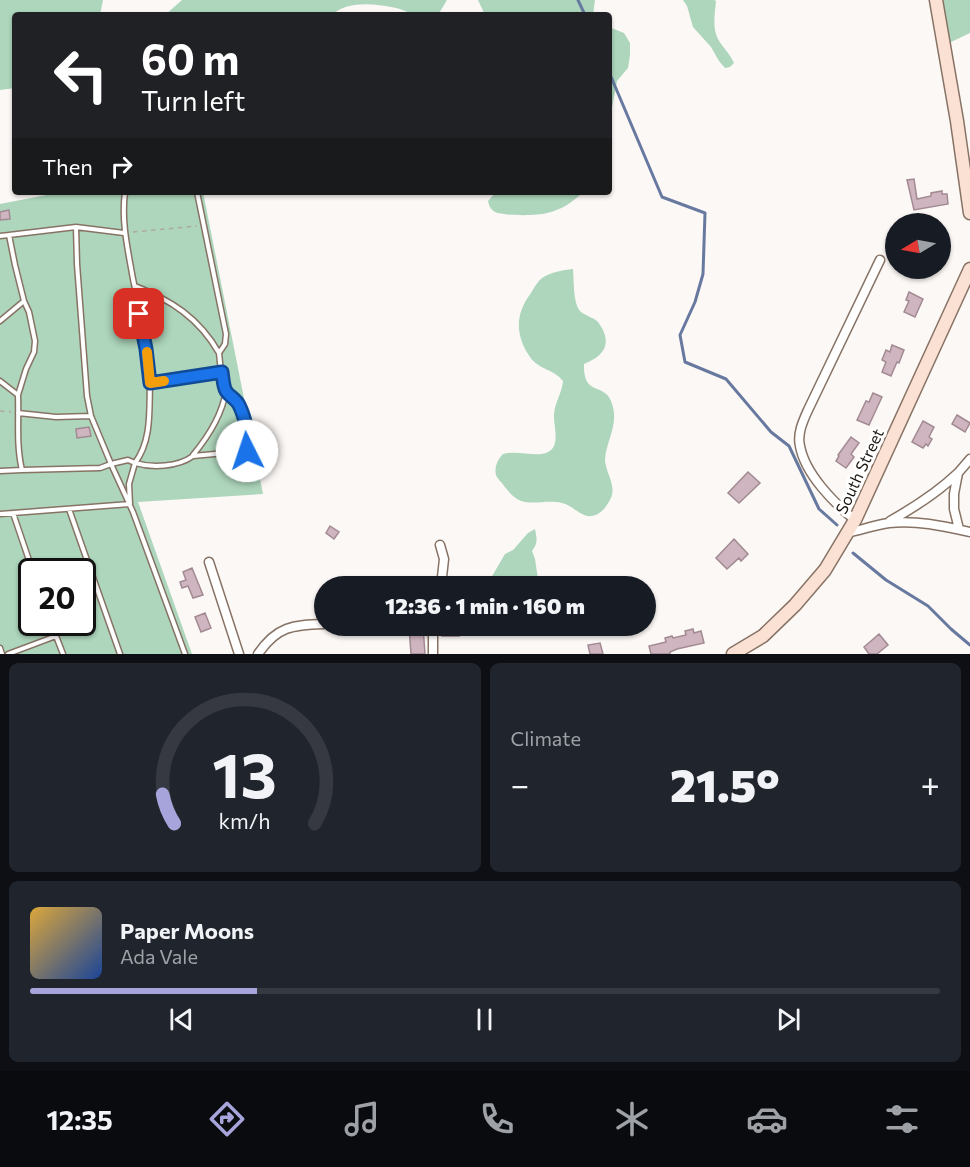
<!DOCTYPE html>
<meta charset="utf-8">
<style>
:root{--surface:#171b24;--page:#20242c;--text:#f1f3f6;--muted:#9ea1a6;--line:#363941;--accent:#a6a4db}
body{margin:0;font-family:Commissioner,sans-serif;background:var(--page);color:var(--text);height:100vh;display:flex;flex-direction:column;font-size:22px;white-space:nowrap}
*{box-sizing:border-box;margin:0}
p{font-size:20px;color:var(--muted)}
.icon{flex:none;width:33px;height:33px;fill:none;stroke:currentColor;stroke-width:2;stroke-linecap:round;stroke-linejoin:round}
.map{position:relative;height:654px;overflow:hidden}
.panel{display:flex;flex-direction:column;gap:9px;padding:9px;background:#0d0f14;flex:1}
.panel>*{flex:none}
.hud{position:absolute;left:12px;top:12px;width:600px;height:183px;border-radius:6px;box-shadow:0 2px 4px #0004;background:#202124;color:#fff;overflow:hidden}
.needle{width:39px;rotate:260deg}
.buttons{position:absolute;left:885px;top:213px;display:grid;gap:12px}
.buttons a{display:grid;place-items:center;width:66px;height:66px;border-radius:50%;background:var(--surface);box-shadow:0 2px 4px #0004;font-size:30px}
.speed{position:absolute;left:18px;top:558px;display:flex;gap:12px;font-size:30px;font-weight:700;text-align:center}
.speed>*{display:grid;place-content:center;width:78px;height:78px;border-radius:50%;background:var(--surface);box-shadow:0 2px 4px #0004;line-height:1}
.speed .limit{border:3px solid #111;border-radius:9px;background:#fff;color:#111}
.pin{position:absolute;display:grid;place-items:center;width:51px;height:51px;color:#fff;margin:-26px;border-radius:12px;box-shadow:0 3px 9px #0006}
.me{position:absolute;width:66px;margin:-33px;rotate:356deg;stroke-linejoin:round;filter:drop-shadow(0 0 4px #0008)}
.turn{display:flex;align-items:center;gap:21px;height:126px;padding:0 30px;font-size:27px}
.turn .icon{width:78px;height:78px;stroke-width:2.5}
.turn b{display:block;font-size:42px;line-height:51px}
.then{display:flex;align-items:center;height:57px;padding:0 30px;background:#0003;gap:12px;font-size:22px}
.big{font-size:45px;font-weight:800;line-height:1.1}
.panel .tile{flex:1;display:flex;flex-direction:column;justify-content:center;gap:9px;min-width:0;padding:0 21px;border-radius:9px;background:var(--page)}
.panel .dial{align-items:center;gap:0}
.dial svg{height:156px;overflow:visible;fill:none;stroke:var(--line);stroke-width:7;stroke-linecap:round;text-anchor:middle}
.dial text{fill:var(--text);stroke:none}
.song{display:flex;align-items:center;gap:18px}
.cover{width:72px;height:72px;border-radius:9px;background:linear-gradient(135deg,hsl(40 70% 55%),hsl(220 70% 35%))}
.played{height:6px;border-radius:3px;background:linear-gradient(90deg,var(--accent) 25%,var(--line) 25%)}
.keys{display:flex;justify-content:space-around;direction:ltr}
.heat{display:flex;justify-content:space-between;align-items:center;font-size:33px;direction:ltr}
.panel .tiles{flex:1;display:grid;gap:9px;grid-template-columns:1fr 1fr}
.tile:last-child{grid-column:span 2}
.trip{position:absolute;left:314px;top:576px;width:342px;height:60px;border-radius:30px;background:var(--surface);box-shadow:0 2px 4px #0004;font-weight:800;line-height:60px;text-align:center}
.tab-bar{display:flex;height:96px;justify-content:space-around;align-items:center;background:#090b0e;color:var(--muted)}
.tab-bar .icon{width:42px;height:42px}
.tab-bar .active{color:var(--accent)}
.tab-bar b{font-size:27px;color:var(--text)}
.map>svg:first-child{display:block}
</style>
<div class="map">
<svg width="970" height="654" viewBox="0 0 970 654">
<rect width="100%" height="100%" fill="#fcf8f5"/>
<path fill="#add6bc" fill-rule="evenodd" d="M0 0H103L100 15H15V88L0 90Z
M182 0H447L438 15C432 15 426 16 419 15 411 14 404 10 396 8 376 4 348 0 332 15H165Z
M478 0H595L593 15H485Z
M683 0H714L716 1C715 13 712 28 718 39 723 48 729 52 734 63L730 67 725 68 719 61 711 47 693 27 687 6Z
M943 0H970V33L949 43Z
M609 27 624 33 630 43V55L628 68 617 81 609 123Z
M62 192H203L263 494 138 502 192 654H0V204ZM32 572H82V622H32Z
M496 192H583C573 202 561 210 547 213 537 216 505 216 495 212 490 209 489 205 488 201Z
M573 269C574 280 573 303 580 311 584 315 592 317 597 321 599 323 600 325 602 328 612 347 601 357 584 364 583 397 603 382 611 401 620 423 607 438 605 459 605 471 615 483 612 495 611 499 606 507 603 510 586 526 576 506 562 503 548 500 538 504 525 502 515 500 510 493 504 486 502 482 498 480 496 475 494 467 498 459 503 454 517 450 534 457 546 453 562 447 553 426 554 414 555 402 562 393 563 381 554 369 539 370 530 357 515 335 515 314 531 293 534 288 537 282 542 278 551 272 563 270 573 269Z
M535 529C537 539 538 543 532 551L535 559 539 586H473L470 582 472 578H477L484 581 491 578 505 554 513 550 528 533Z"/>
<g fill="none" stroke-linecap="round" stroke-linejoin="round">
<path stroke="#6879a0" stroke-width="3" d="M578 0 585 15
M609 72 662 197 705 213 703 274 695 302 680 335 685 362 726 379 771 432 789 446 819 509 837 525
M853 553 886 580 928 606 951 629 970 645"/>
</g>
<path fill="#cfb5bf" stroke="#a28a93" stroke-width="1.5" d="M914 179 917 199 931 196V193L942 191V194H947L948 204 914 210 907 180Z
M9 210 10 219 0 220V212Z
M909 292 923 299 915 317 904 312 909 301 906 300Z
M892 345 904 350 899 363 897 362 891 376 882 372 886 362 882 360 886 350 890 352Z
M873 393 882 397 869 425 857 420 866 401 869 402Z
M957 415 970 423 965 432 952 424Z
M923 421 934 427 929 437 932 439 928 446 926 444 923 448 912 442Z
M89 427 91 436 77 438 76 429Z
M851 437 859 443 851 454 854 457 846 468 836 461 839 456 838 455Z
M748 472 760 483 739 503 728 493Z
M330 526 339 532 334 539 326 533Z
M734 539 748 554 741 561 739 558 727 569 716 558Z
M192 568 203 595 193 598 188 586 182 588 180 582 186 580 183 572Z
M205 613 211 628 201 632 195 617Z
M409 626H423L425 654H411Z
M442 626H459V636H442Z
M693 629 694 633 701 631 704 643 677 649 670 652V654H651L649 646 666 642 665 638 672 636 673 638 686 635 685 631Z
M879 634 888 645 877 654H869L864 647Z
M600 643 603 654H590L588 645Z"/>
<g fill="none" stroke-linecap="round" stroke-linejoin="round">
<defs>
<path id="service" d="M125 192C121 222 128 250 133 279 140 312 148 349 150 383L221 372 219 353 225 344 226 334 197 192
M0 236 9 235
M135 286C171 300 199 318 219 353
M0 321 24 301
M0 381 18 395 26 369 34 352 35 341 29 312 24 301 15 265 9 235 76 227 124 233
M150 383C149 411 152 440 135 463L128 460 111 464 133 512 185 654
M18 413 56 417 91 416
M193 455C208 437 222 415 226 391
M22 470 100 468 111 464 91 416 87 396 77 264 76 227
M0 471 22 470C16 445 19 420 18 395
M69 509 120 654
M13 513 33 572
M0 514 130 504 129 484 135 463C152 468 178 467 193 456L247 451C252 442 244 415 239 405 236 399 229 396 226 391 223 386 223 377 221 372
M56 636 63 654
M0 648 2 654
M8 654 56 636 51 622"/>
<path id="minor" d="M855 520C834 503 805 474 800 446 797 434 803 421 808 410L880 260
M890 521C915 507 937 493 958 473
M959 529 954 509V494L958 473 970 459
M847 533C861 530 875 525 889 523 917 520 943 526 970 532
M440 545 444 559 441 586
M209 562 239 654
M258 654C277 626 293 625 324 624
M433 654V626"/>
<path id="secondary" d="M936 0 957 121 970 213
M733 654 763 636 795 605 825 570 855 520 970 269"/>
</defs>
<use href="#service" stroke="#877365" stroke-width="7"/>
<use href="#minor" stroke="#877365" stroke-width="11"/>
<use href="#secondary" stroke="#877365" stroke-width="15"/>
<path stroke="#aea9a5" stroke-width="1.5" stroke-dasharray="4.5 4.5" stroke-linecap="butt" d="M133 232 197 226
M0 411 11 412"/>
<use href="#service" stroke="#fff" stroke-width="4"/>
<use href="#minor" stroke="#fff" stroke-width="8"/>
<use href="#secondary" stroke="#fbe1d4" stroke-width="12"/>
</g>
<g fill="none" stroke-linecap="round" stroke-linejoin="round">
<defs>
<path id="route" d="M139 314 146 349 150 383 222 372C223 377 223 386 226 391 229 396 236 399 239 405 244 415 252 442 247 451"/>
</defs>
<use href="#route" stroke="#114b97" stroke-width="15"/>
<use href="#route" stroke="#1a73e8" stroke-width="10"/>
<path stroke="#f59e0b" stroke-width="10" d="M147 352 150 383 164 381"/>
</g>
<g text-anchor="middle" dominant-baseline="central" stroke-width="6" stroke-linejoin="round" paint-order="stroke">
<g font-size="16" fill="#1c150f" stroke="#fff">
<text transform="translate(859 471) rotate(-65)">South Street</text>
</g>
</g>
</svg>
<div class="buttons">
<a><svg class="needle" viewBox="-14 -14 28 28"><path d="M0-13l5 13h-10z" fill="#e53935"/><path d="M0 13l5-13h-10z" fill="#9ea1a6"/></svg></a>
</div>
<div class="speed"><div class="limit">20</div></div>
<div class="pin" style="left:139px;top:314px;background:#d93025"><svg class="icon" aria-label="arrive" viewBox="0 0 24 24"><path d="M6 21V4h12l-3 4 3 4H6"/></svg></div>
<svg class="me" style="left:247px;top:451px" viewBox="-20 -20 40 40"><circle r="19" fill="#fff"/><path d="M0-13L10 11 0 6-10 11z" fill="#1a73e8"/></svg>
<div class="trip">12:36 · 1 min · 160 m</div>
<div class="hud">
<div class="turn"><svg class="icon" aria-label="left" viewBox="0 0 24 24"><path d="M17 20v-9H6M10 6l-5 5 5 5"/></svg><div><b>60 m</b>Turn left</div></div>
<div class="then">Then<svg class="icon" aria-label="right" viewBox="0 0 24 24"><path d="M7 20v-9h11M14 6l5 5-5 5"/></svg></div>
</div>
</div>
<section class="panel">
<div class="tiles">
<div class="tile dial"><svg viewBox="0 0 100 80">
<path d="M14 69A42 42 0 1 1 86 69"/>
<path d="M14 69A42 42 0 0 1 8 54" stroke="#a6a4db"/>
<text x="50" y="56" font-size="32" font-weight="700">13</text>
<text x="50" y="72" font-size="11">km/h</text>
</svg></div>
<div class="tile"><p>Climate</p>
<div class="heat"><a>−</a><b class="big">21.5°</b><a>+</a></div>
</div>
<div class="tile">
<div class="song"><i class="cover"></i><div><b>Paper Moons</b><p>Ada Vale</p></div></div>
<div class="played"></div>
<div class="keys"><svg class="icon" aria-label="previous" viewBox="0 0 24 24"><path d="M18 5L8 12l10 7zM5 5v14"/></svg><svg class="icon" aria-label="pause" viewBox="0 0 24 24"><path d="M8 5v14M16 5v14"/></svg><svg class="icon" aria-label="next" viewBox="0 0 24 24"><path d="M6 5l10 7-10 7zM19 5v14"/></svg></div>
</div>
</div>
</section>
<nav class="tab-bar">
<b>12:35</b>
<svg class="icon active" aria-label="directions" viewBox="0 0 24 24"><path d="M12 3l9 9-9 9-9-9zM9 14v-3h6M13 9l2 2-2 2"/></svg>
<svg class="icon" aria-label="music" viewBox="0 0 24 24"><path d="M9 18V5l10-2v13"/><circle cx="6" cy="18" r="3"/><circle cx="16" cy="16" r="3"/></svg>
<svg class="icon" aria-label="phone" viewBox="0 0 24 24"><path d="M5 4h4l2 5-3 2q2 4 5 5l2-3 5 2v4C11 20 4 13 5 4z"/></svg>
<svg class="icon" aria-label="climate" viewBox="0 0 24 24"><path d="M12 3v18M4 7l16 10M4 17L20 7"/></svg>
<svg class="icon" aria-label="car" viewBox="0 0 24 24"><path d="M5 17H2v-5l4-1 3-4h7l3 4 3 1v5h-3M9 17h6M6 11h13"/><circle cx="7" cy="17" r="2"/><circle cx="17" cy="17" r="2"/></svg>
<svg class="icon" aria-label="filters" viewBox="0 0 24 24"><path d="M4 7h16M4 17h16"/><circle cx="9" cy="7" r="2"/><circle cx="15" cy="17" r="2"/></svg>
</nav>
